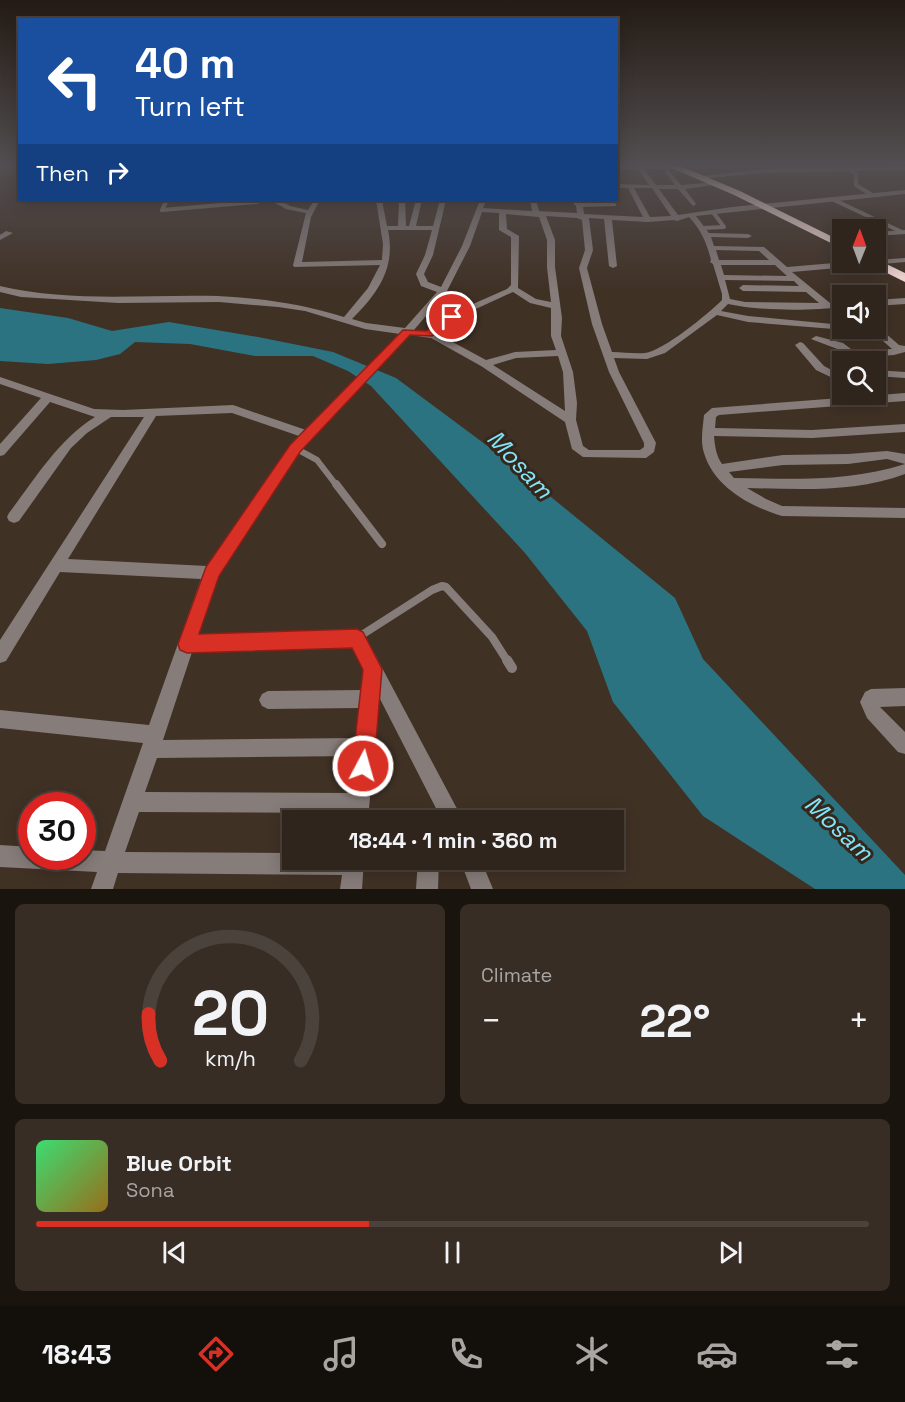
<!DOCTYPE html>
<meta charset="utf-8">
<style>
:root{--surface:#30251c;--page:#382d25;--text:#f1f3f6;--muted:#a8a5a3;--line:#4b423b;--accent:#d93025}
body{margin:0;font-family:"Space Grotesk",sans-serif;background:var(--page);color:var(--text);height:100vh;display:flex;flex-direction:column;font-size:22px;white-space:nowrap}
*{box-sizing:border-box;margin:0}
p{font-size:20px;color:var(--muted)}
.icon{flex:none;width:33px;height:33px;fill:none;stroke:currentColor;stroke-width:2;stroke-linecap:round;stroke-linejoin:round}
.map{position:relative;height:889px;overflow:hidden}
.sheet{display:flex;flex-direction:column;gap:15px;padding:15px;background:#1a140f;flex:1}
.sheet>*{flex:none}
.top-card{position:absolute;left:18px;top:18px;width:600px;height:183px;border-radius:0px;box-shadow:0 3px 15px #0003,0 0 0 2px var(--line);background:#1a4fa0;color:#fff;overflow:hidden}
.needle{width:39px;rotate:1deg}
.fabs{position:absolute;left:832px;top:219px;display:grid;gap:12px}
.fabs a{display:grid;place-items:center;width:54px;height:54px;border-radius:0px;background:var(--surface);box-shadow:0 3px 15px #0003,0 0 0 2px var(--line);font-size:30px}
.speed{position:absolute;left:18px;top:792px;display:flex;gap:12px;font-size:30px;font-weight:700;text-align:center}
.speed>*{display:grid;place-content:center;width:78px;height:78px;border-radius:50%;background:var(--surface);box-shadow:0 3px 15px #0003,0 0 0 2px var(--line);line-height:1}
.speed .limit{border:9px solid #d22;background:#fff;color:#111}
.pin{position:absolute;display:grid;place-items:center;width:51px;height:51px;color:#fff;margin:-26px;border:3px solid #fff;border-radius:50%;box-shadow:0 2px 6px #0007}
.me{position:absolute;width:66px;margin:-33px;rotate:6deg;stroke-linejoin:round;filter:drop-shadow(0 0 4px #0008)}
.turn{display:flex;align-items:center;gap:21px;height:126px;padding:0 18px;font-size:27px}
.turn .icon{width:78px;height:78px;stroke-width:2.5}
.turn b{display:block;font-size:42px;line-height:51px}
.then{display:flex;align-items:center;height:57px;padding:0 18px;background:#0003;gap:12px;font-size:22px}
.big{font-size:45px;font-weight:700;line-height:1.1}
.sheet .widget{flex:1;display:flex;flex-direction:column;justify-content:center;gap:9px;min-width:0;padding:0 21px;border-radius:9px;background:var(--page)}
.sheet .dial{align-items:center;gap:0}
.dial svg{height:156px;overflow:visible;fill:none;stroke:var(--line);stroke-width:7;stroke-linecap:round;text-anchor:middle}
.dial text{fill:var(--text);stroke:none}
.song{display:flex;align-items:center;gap:18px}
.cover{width:72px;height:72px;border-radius:9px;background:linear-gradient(135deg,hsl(140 70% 55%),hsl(40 70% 35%))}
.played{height:6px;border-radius:3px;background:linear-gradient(90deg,var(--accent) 40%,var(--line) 40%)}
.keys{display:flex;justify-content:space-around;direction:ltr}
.heat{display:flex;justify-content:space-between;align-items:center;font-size:33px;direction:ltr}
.sheet .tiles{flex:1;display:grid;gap:15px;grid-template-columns:1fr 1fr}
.widget:last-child{grid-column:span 2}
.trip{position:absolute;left:282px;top:810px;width:342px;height:60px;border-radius:0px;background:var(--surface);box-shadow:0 3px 15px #0003,0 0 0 2px var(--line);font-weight:700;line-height:60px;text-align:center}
.tabs{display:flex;height:96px;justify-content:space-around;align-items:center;background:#130f0b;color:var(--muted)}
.tabs .icon{width:42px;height:42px}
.tabs .current{color:var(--accent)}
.tabs b{font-size:27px;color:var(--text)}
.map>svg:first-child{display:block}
</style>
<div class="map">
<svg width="905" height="889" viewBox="0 0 905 889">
<rect width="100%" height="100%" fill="#403125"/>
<path fill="#2c7382" d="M0 308 68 318 112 331 169 322 258 337 333 352 396 378 497 453 675 598 703 659 905 875V889H815L703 816 613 702 587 631 525 553 371 386 348 371 313 356H255L190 344 135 342 120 354 96 360 48 364 0 361Z"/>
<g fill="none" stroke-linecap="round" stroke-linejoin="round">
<path stroke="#867c7a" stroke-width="4" d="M845 165 856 174V185L872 195
M832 199 902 232
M167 200 162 210 257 202
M702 228 724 227 713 212"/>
<path stroke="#867c7a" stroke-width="6" d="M295 448 317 460 337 486"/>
<path stroke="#867c7a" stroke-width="8" d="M336 484 382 544
M357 638 432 590 442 586 446 587 492 637 508 662"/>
<path stroke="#867c7a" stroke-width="10" d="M507 660 512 668"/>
<path fill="#867c7a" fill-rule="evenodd" d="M616 165 675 166 673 169H644L656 185H675L665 172 668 170 681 185 716 182 717 183 714 185 685 189 696 204 693 206 678 189H659L678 215 732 207 905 190V194L696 216 709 233 748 234 752 236 748 238 711 237 714 246 764 247 787 267 846 262H876V260L905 258V262L792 272 830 303 843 301V307C810 311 760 311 728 304L721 311 748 316 843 325V328H847L846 330 748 322 717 315 665 353 647 359 614 358 619 372 656 443 654 452 646 458 583 457 572 449 565 422 481 366 431 338 410 335 299 451 217 576 197 636 357 630 363 632 463 820H442L379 697 368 820H348L349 813 139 812 125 852 292 853V860H364L362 889H340L342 875 118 873 113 889H91L97 872 0 867V845L32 847V856H82V850L105 851 143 743 0 728V710L149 725 201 579 60 572 6 661 0 663V640L144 417H111L87 433 71 448 19 521 14 523 9 521 7 517 9 513C35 479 58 440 95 417L50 402 4 455 0 456V444L41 398 0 384V377L94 409 123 410 233 405 306 430 400 334 365 329 305 311 278 307 219 302 118 303 21 297 0 292V286C71 303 146 294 218 296 261 298 303 304 344 317L368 288 380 265 294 267 293 265 306 213 286 209 275 203H255V200H286L283 202 290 206 308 210 314 200H320L311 217 302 262 382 260 383 244 376 200H382L387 226H398L399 200H405L406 226H409L416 200H422L416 226H433L440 200H446L433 255 424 274 428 282 441 287 462 246 480 200H486L483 208 532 211 530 200H536L539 211 577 213 576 206 572 202H551L548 200H577L581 203H614L616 204V206L583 207 584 214 643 217 628 188H616V184L649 185 638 169H616ZM634 188H652L671 216 650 217ZM482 212 499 213V230L511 237V285L507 289 448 315 426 331 414 330 447 291 470 246ZM506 214 539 217 547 240V267L551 302 536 299 518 288 519 236 507 229ZM546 216 577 218 582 220 585 250 579 268 592 324 609 372 644 443V447L640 450H589L583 446 576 420 577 403 573 372 561 336 562 318 555 267V240ZM689 217C702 231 707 244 711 260L710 262 713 264 722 294V300C708 314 663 351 645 353 634 354 623 352 612 352L602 324 587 268 593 250 589 218 604 219 609 266 613 268 617 266 612 220 648 222 674 220 677 221ZM388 230H432L425 255 416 274 421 286 437 292 405 328 366 323 352 319C378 293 396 268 388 230ZM716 250 759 251 769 260H719ZM721 265H775L787 276 724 275ZM725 280 794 281 799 286 743 285 739 288 743 291 806 292 819 303 745 302 730 299ZM513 292 530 303 551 308V336L556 350 515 352 486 360 436 333 454 319ZM558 356 563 372 565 411 493 365 516 358ZM232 413 299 436 291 445 207 566 68 559 156 416ZM353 646 365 670 362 690 268 691 262 694 259 700 262 706 268 709 360 708 357 738 163 740 192 652ZM355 756 351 793 145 792 157 758Z
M905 166V170L763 173 697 179 694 177 763 169Z
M905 230V234L876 236V232Z
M6 231 13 233 0 240V235Z
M843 235V239L828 241 824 239Z
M905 298V304L876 306V300Z
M876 325 899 345 905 346V352L894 355 866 357 865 362H855L856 356 811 339 816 336 843 343 851 349 861 351 892 349 874 333 853 328H876Z
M800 342 803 343 824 366 843 376V383L816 370 795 345Z
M876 370 905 372V378L876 376Z
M905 393V401L719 415 716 417 715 428 812 430 905 424V432L812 438 714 436C715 447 716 455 722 464L783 455 848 454 887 451 905 454V464L887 459 848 464 783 465 729 472 734 478C792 479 849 482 905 464V474C855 493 799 489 747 488L766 499 782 506 905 508V518L782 516C751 507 714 487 704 453 700 441 703 427 704 415L712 408Z
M905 688V706L880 707 905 732V754L898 752 867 718 860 702 865 692 871 689Z
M418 860H439L438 889H416Z
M460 860H481L493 889H471Z"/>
<path fill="#f8ded9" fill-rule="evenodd" d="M665 165H678L740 191 843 242V249L734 195Z
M876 259 905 273V282L871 265 869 262H876Z"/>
</g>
<linearGradient id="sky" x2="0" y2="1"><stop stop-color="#231b14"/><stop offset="0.57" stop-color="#534e51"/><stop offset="1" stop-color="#534e51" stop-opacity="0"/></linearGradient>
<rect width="905" height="290" fill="url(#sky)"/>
<path fill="#d93025" stroke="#8d1f18" stroke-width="1.5" d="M452 314 455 315V319L432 336 410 335 300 452 219 576 199 634 357 629 363 632 382 669 374 766 371 773 363 777 355 773 352 766 363 670 352 648 187 653 180 650 178 644 206 567 290 445 403 330 426 331Z"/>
<g text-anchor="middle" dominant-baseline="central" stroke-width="6" stroke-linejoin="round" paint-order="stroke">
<g font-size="24" font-style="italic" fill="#81e4f9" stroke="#35271b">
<text transform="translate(520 464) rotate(47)">Mosam</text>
<text transform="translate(839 828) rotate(43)">Mosam</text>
</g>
</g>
</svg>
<div class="fabs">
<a><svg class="needle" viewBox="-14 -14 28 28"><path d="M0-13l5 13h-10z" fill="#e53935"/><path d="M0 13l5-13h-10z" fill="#a8a5a3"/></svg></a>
<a><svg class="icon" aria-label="sound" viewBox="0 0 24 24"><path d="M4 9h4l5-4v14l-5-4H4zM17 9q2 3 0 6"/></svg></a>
<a><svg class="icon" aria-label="search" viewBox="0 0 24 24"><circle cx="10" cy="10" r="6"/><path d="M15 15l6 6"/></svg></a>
</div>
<div class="speed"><div class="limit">30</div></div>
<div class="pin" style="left:452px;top:317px;background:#d93025"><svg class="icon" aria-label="arrive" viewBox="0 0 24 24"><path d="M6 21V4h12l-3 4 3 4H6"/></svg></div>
<svg class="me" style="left:363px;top:766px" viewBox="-20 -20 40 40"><circle r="17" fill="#d93025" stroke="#fff" stroke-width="3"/><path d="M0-11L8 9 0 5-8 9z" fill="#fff"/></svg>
<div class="trip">18:44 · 1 min · 360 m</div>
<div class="top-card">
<div class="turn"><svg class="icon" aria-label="left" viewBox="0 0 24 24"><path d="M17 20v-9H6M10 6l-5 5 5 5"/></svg><div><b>40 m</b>Turn left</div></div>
<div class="then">Then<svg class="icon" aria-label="right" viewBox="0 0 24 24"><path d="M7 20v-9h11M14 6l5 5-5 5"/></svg></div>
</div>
</div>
<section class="sheet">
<div class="tiles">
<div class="widget dial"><svg viewBox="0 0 100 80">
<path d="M14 69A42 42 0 1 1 86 69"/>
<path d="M14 69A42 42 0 0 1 8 45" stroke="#d93025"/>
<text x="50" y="56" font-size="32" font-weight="700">20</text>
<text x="50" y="72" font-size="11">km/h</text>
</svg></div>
<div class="widget"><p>Climate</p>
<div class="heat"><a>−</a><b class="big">22°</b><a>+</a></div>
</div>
<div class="widget">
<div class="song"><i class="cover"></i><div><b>Blue Orbit</b><p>Sona</p></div></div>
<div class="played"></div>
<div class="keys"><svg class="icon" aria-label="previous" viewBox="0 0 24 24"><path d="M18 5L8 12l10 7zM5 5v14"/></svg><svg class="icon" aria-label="pause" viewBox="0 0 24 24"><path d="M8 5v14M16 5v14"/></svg><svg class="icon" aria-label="next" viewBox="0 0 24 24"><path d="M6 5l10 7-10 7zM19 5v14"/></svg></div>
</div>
</div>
</section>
<nav class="tabs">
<b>18:43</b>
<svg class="icon current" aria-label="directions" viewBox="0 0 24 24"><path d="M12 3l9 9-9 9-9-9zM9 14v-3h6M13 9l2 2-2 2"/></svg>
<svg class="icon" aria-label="music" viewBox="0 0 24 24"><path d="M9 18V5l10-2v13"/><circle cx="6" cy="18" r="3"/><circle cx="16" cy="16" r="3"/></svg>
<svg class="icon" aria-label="phone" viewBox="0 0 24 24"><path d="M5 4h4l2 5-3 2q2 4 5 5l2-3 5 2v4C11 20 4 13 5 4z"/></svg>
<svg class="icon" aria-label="climate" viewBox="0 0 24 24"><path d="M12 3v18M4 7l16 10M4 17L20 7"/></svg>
<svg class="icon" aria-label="car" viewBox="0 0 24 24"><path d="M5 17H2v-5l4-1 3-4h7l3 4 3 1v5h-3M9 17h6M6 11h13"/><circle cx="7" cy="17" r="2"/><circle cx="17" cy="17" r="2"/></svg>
<svg class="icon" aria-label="filters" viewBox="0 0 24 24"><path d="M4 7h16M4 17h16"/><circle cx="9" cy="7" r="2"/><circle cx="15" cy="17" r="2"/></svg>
</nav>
